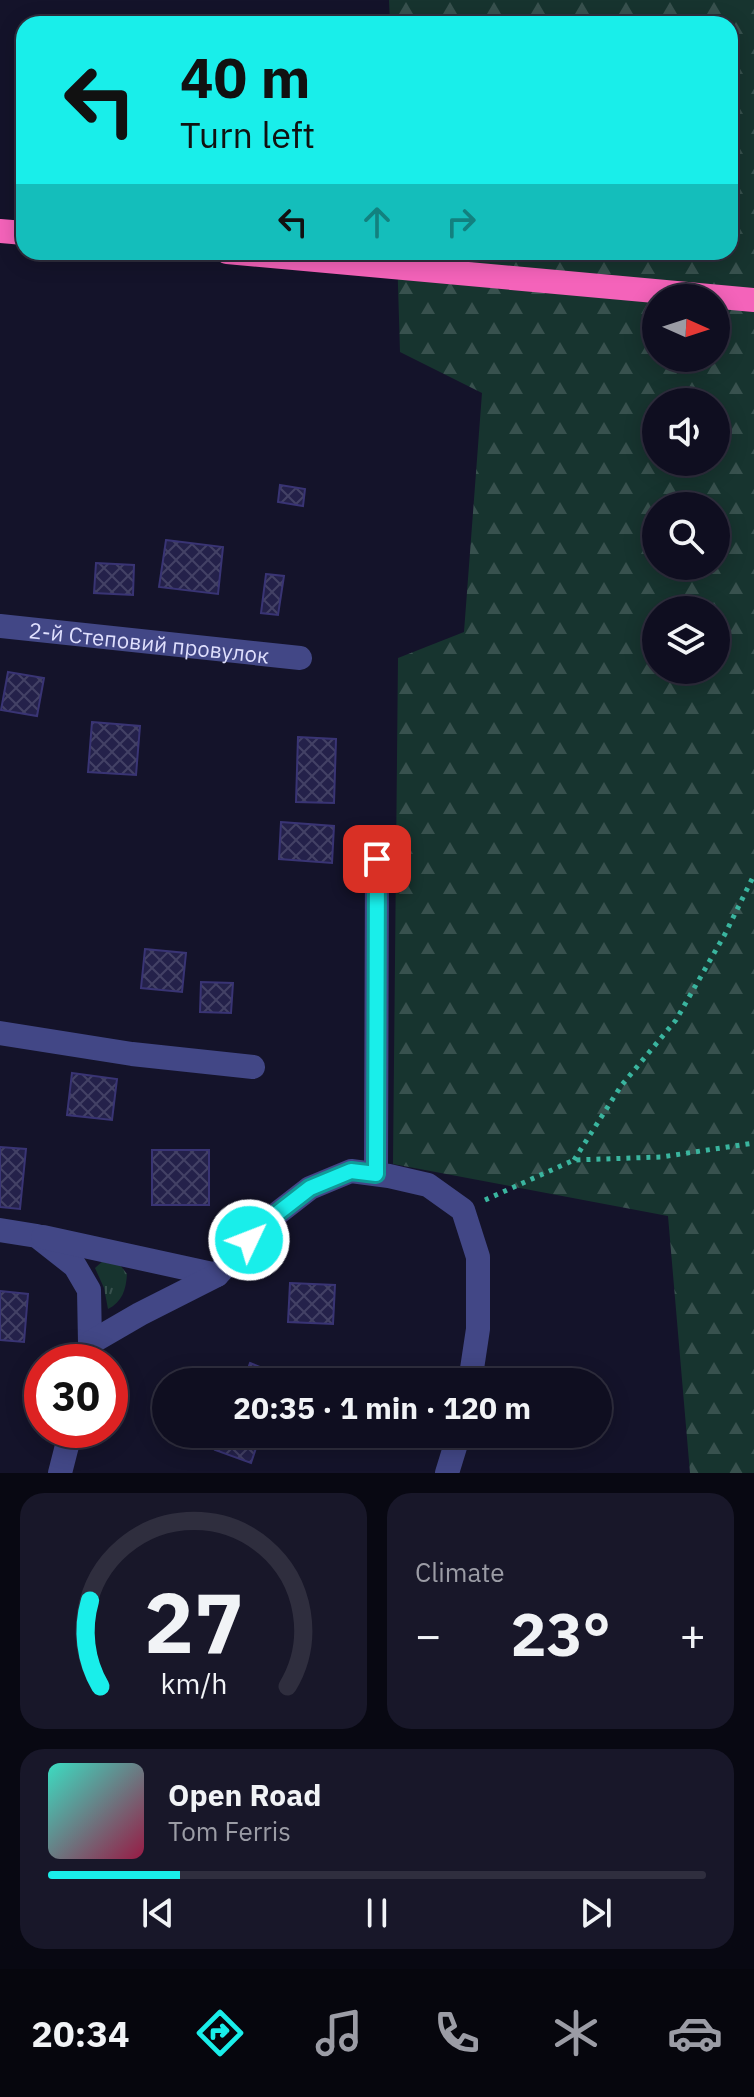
<!DOCTYPE html>
<meta charset="utf-8">
<style>
:root{--surface:#0f0e20;--page:#181729;--text:#f1f3f6;--muted:#9b9ca5;--line:#2f2e3e;--accent:#19eeea}
body{margin:0;font-family:"IBM Plex Sans",sans-serif;background:var(--page);color:var(--text);height:100vh;display:flex;flex-direction:column;font-size:30px;white-space:nowrap}
*{box-sizing:border-box;margin:0}
p{font-size:26px;color:var(--muted)}
.icon{flex:none;width:44px;height:44px;fill:none;stroke:currentColor;stroke-width:2;stroke-linecap:round;stroke-linejoin:round}
.map{position:relative;height:1473px;overflow:hidden}
.panel{display:flex;flex-direction:column;gap:20px;padding:20px;background:#080812;flex:1}
.panel>*{flex:none}
.guide{position:absolute;left:16px;top:16px;width:722px;height:244px;border-radius:24px;box-shadow:0 4px 20px #0003,0 0 0 2px var(--line);background:#19eeea;color:#111;overflow:hidden}
.needle{width:52px;rotate:93deg}
.buttons{position:absolute;left:642px;top:284px;display:grid;gap:16px}
.buttons a{display:grid;place-items:center;width:88px;height:88px;border-radius:50%;background:var(--surface);box-shadow:0 4px 20px #0003,0 0 0 2px var(--line);font-size:40px}
.speed{position:absolute;left:24px;top:1344px;display:flex;gap:16px;font-size:40px;font-weight:700;text-align:center}
.speed>*{display:grid;place-content:center;width:104px;height:104px;border-radius:50%;background:var(--surface);box-shadow:0 4px 20px #0003,0 0 0 2px var(--line);line-height:1}
.speed .limit{border:12px solid #d22;background:#fff;color:#111}
.pin{position:absolute;display:grid;place-items:center;width:68px;height:68px;color:#fff;margin:-34px;border-radius:16px;box-shadow:0 4px 12px #0006}
.me{position:absolute;width:88px;margin:-44px;rotate:47deg;stroke-linejoin:round;filter:drop-shadow(0 0 6px #0008)}
.turn{display:flex;align-items:center;gap:28px;height:168px;padding:0 32px;font-size:36px}
.turn .icon{width:104px;height:104px;stroke-width:2.5}
.turn b{display:block;font-size:56px;line-height:68px}
.lanes{display:flex;align-items:center;height:76px;padding:0 32px;background:#0003;justify-content:center;gap:40px;direction:ltr}
.lanes .off{opacity:.35}
.big{font-size:60px;font-weight:700;line-height:1.1}
.panel .tile{flex:1;display:flex;flex-direction:column;justify-content:center;gap:12px;min-width:0;padding:0 28px;border-radius:24px;background:var(--page)}
.panel .dial{align-items:center;gap:0}
.dial svg{height:208px;overflow:visible;fill:none;stroke:var(--line);stroke-width:7;stroke-linecap:round;text-anchor:middle}
.dial text{fill:var(--text);stroke:none}
.song{display:flex;align-items:center;gap:24px}
.cover{width:96px;height:96px;border-radius:12px;background:linear-gradient(135deg,hsl(170 70% 55%),hsl(340 70% 35%))}
.played{height:8px;border-radius:4px;background:linear-gradient(90deg,var(--accent) 20%,var(--line) 20%)}
.keys{display:flex;justify-content:space-around;direction:ltr}
.heat{display:flex;justify-content:space-between;align-items:center;font-size:44px;direction:ltr}
.panel .tiles{flex:1;display:grid;gap:20px;grid-template-columns:1fr 1fr}
.tile:last-child{grid-column:span 2}
.trip{position:absolute;left:152px;top:1368px;width:460px;height:80px;border-radius:40px;background:var(--surface);box-shadow:0 4px 20px #0003,0 0 0 2px var(--line);font-weight:700;line-height:80px;text-align:center}
.dock{display:flex;height:128px;justify-content:space-around;align-items:center;background:#06060d;color:var(--muted)}
.dock .icon{width:56px;height:56px}
.dock .active{color:var(--accent)}
.dock b{font-size:36px;color:var(--text)}
.map>svg:first-child{display:block}
</style>
<div class="map">
<svg width="754" height="1473" viewBox="0 0 754 1473">
<defs>
<pattern id="grass-tufts" width="24" height="20" patternUnits="userSpaceOnUse" patternTransform="scale(2)"><rect width="24" height="20" fill="#17342f"/><path d="M3 7l-1-3M5 7V3M7 7l1-3M15 17l-1-3M17 17v-4M19 17l1-3" fill="none" stroke="#38514e"/></pattern>
<pattern id="forest-firs" width="22" height="20" patternUnits="userSpaceOnUse" patternTransform="scale(2)"><rect width="22" height="20" fill="#17342f"/><path d="M5 1l3.5 6h-7zM16 11l3.5 6h-7z" fill="#38514e"/></pattern>
<pattern id="building-cross-hatch" width="8" height="8" patternUnits="userSpaceOnUse" patternTransform="scale(2)"><rect width="8" height="8" fill="#24214a"/><path d="M0 0l8 8M0 8l8-8" fill="none" stroke="#434165"/></pattern>
</defs>
<rect width="100%" height="100%" fill="#14132a"/>
<path fill="url(#grass-tufts)" d="M104 1260 120 1265 127 1274C126 1290 122 1302 108 1309L104 1288 95 1268Z"/>
<path fill="url(#forest-firs)" fill-rule="evenodd" d="M389 0H754V1473H690L668 1216 393 1164 398 658 464 632 482 393 400 352 397 252H730V24H390ZM656 298H716V358H656ZM656 402H716V462H656ZM656 506H716V566H656ZM656 610H716V670H656Z"/>
<path fill="url(#building-cross-hatch)" stroke="#393474" stroke-width="2" d="M280 485 305 489 303 506 278 502Z
M166 540 223 547 218 594 159 587Z
M96 563 134 565 133 595 94 593Z
M266 574 284 576 278 615 261 613Z
M8 672 44 678 37 716 1 710Z
M92 722 140 726 136 775 88 772Z
M298 737 336 739 334 803 296 802Z
M281 822 334 826 332 863 279 859Z
M145 949 186 953 182 992 141 988Z
M201 982 233 983 231 1013 200 1012Z
M72 1073 117 1079 112 1120 67 1115Z
M0 1147 26 1149 20 1209 0 1207Z
M152 1150H209V1205H152Z
M290 1283 335 1285 333 1324 288 1322Z
M0 1291 28 1294 24 1342 0 1340Z
M250 1363 282 1376 280 1382H243Z
M220 1434H254L260 1436 251 1463 215 1450Z"/>
<g fill="none" stroke-linecap="round" stroke-linejoin="round">
<path stroke="#3ab59f" stroke-width="5" stroke-dasharray="4 6" stroke-linecap="butt" d="M574 1160 621 1086 676 1020 725 934 754 875
M485 1200 574 1160 661 1157 754 1143"/>
<g stroke="#424786" stroke-width="24">
<path id="s1" d="M0 626 300 658"/>
<path d="M0 1033 132 1054 253 1067"/>
<path d="M376 1174 377 859"/>
<path d="M0 1230 37 1236 75 1266 89 1290 90 1343 86 1362"/>
<path d="M43 1237 217 1275"/>
<path d="M90 1343 140 1314 217 1275 265 1223 310 1188 351 1171 389 1176 428 1185 463 1210 478 1257V1329L470 1382"/>
<path d="M60 1473 71 1430"/>
<path d="M447 1473 459 1434"/>
</g>
<path stroke="#f463ba" stroke-width="24" d="M0 231 24 233
M227 252 754 300"/>
</g>
<g fill="none" stroke-linecap="round" stroke-linejoin="round">
<defs>
<path id="route" d="M249 1240 265 1223 310 1188 351 1171 376 1174 377 859"/>
</defs>
<use href="#route" stroke="#109b98" stroke-width="20"/>
<use href="#route" stroke="#19eeea" stroke-width="14"/>
</g>
<g text-anchor="middle" dominant-baseline="central" stroke-width="8" stroke-linejoin="round" paint-order="stroke">
<g font-size="22" fill="#dfdffd" stroke="#14132a">
<text stroke="none"><textPath href="#s1" startOffset="150">2-й Степовий провулок</textPath></text>
</g>
</g>
</svg>
<div class="buttons">
<a><svg class="needle" viewBox="-14 -14 28 28"><path d="M0-13l5 13h-10z" fill="#e53935"/><path d="M0 13l5-13h-10z" fill="#9b9ca5"/></svg></a>
<a><svg class="icon" aria-label="sound" viewBox="0 0 24 24"><path d="M4 9h4l5-4v14l-5-4H4zM17 9q2 3 0 6"/></svg></a>
<a><svg class="icon" aria-label="search" viewBox="0 0 24 24"><circle cx="10" cy="10" r="6"/><path d="M15 15l6 6"/></svg></a>
<a><svg class="icon" aria-label="layers" viewBox="0 0 24 24"><path d="M12 4l9 5-9 5-9-5zM3 14l9 5 9-5"/></svg></a>
</div>
<div class="speed"><div class="limit">30</div></div>
<div class="pin" style="left:377px;top:859px;background:#d93025"><svg class="icon" aria-label="arrive" viewBox="0 0 24 24"><path d="M6 21V4h12l-3 4 3 4H6"/></svg></div>
<svg class="me" style="left:249px;top:1240px" viewBox="-20 -20 40 40"><circle r="17" fill="#19eeea" stroke="#fff" stroke-width="3"/><path d="M0-11L8 9 0 5-8 9z" fill="#fff"/></svg>
<div class="trip">20:35 · 1 min · 120 m</div>
<div class="guide">
<div class="turn"><svg class="icon" aria-label="left" viewBox="0 0 24 24"><path d="M17 20v-9H6M10 6l-5 5 5 5"/></svg><div><b>40 m</b>Turn left</div></div>
<div class="lanes"><svg class="icon" aria-label="left" viewBox="0 0 24 24"><path d="M17 20v-9H6M10 6l-5 5 5 5"/></svg><svg class="icon off" aria-label="ahead" viewBox="0 0 24 24"><path d="M12 20V5M6 11l6-6 6 6"/></svg><svg class="icon off" aria-label="right" viewBox="0 0 24 24"><path d="M7 20v-9h11M14 6l5 5-5 5"/></svg></div>
</div>
</div>
<section class="panel">
<div class="tiles">
<div class="tile dial"><svg viewBox="0 0 100 80">
<path d="M14 69A42 42 0 1 1 86 69"/>
<path d="M14 69A42 42 0 0 1 10 36" stroke="#19eeea"/>
<text x="50" y="56" font-size="32" font-weight="700">27</text>
<text x="50" y="72" font-size="11">km/h</text>
</svg></div>
<div class="tile"><p>Climate</p>
<div class="heat"><a>−</a><b class="big">23°</b><a>+</a></div>
</div>
<div class="tile">
<div class="song"><i class="cover"></i><div><b>Open Road</b><p>Tom Ferris</p></div></div>
<div class="played"></div>
<div class="keys"><svg class="icon" aria-label="previous" viewBox="0 0 24 24"><path d="M18 5L8 12l10 7zM5 5v14"/></svg><svg class="icon" aria-label="pause" viewBox="0 0 24 24"><path d="M8 5v14M16 5v14"/></svg><svg class="icon" aria-label="next" viewBox="0 0 24 24"><path d="M6 5l10 7-10 7zM19 5v14"/></svg></div>
</div>
</div>
</section>
<nav class="dock">
<b>20:34</b>
<svg class="icon active" aria-label="directions" viewBox="0 0 24 24"><path d="M12 3l9 9-9 9-9-9zM9 14v-3h6M13 9l2 2-2 2"/></svg>
<svg class="icon" aria-label="music" viewBox="0 0 24 24"><path d="M9 18V5l10-2v13"/><circle cx="6" cy="18" r="3"/><circle cx="16" cy="16" r="3"/></svg>
<svg class="icon" aria-label="phone" viewBox="0 0 24 24"><path d="M5 4h4l2 5-3 2q2 4 5 5l2-3 5 2v4C11 20 4 13 5 4z"/></svg>
<svg class="icon" aria-label="climate" viewBox="0 0 24 24"><path d="M12 3v18M4 7l16 10M4 17L20 7"/></svg>
<svg class="icon" aria-label="car" viewBox="0 0 24 24"><path d="M5 17H2v-5l4-1 3-4h7l3 4 3 1v5h-3M9 17h6M6 11h13"/><circle cx="7" cy="17" r="2"/><circle cx="17" cy="17" r="2"/></svg>
</nav>
